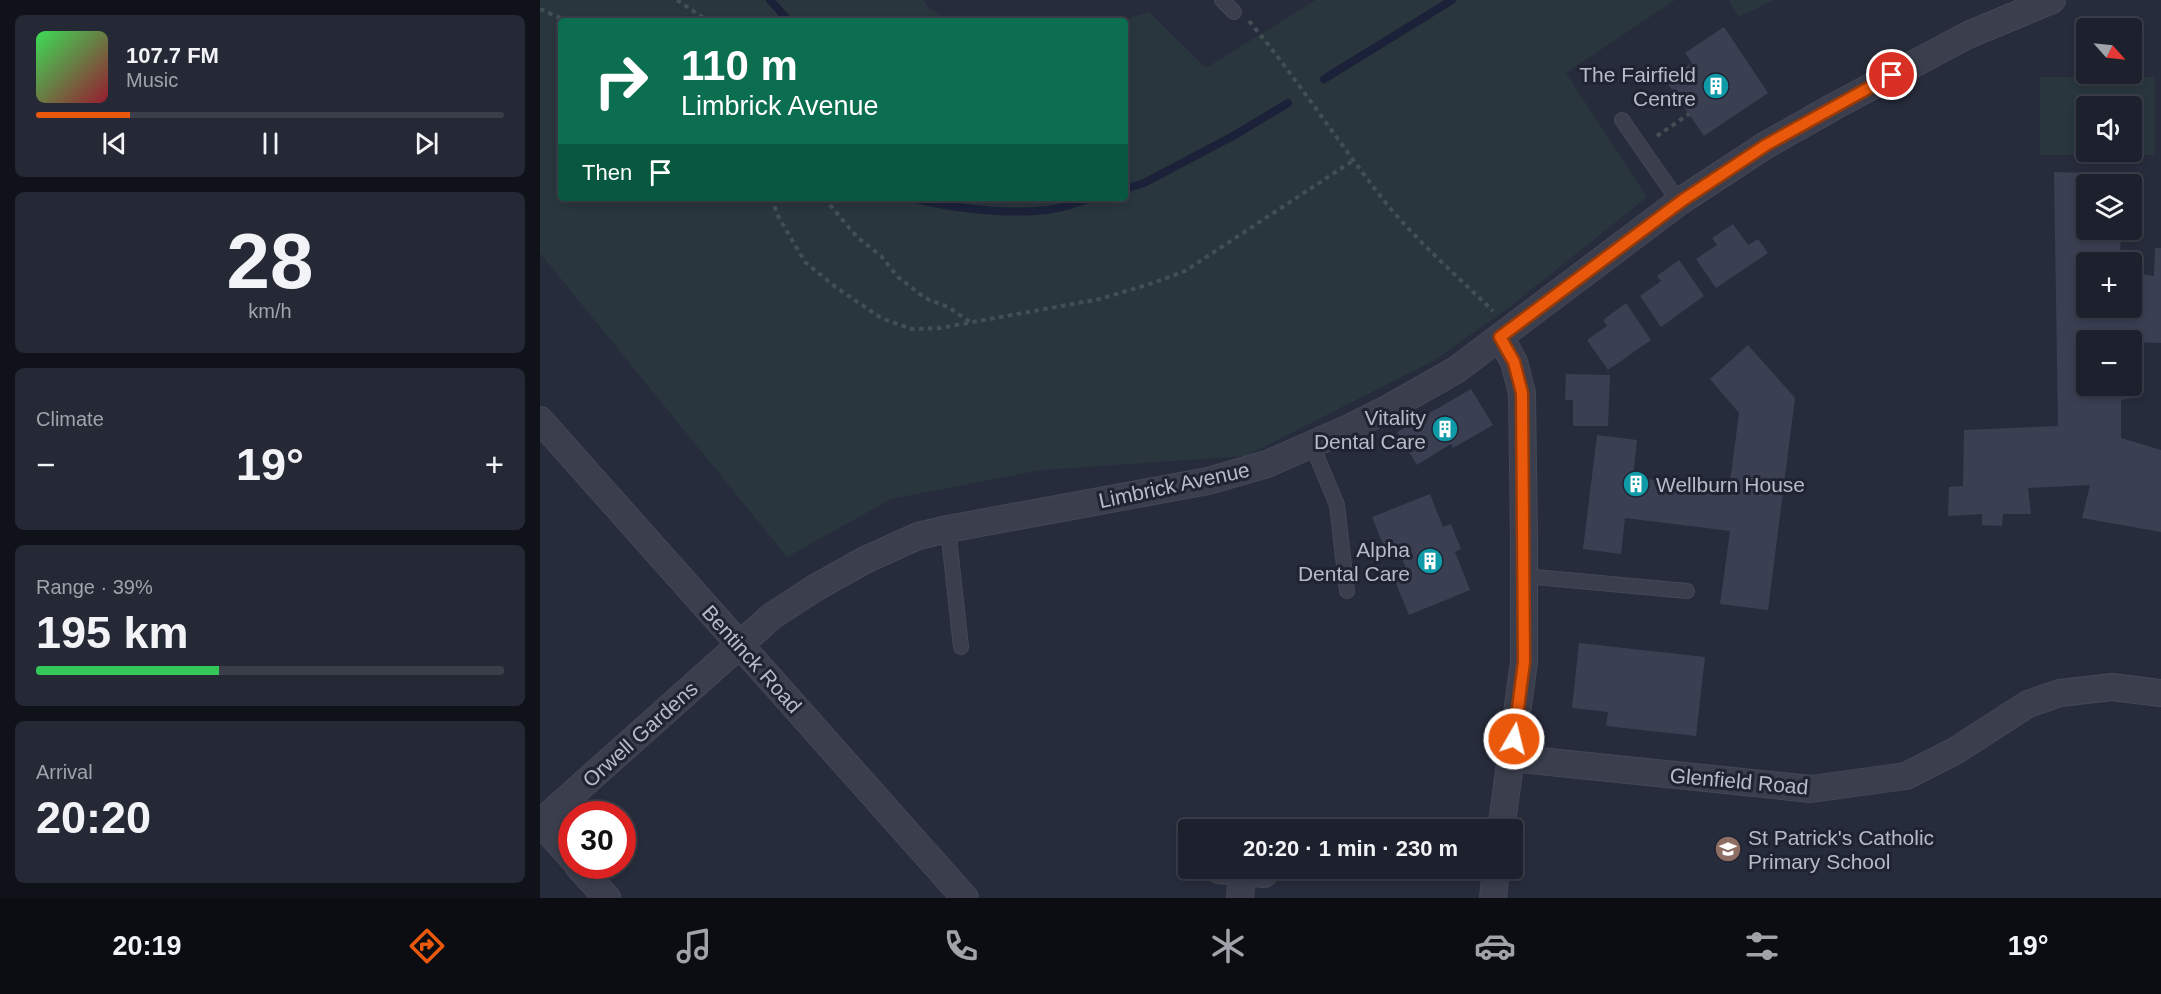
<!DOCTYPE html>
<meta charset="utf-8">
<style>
:root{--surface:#1d212d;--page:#252935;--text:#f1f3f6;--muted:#a0a3aa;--line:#3b3e49;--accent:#ea580c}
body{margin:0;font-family:Helvetica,sans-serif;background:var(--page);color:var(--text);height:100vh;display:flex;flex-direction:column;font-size:22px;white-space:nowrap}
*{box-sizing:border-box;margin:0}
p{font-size:20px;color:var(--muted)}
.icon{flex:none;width:33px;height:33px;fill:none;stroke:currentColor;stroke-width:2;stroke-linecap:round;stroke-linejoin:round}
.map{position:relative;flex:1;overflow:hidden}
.details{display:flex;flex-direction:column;gap:15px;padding:15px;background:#101219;width:540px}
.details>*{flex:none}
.hud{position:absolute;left:18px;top:18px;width:570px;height:183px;border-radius:6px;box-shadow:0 3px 9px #0003,0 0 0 2px var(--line);background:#0b6e4f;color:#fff;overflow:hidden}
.needle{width:39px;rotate:117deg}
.controls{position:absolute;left:1536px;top:18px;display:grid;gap:12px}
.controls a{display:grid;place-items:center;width:66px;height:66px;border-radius:6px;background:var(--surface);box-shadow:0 3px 9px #0003,0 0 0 2px var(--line);font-size:30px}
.speed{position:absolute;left:18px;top:801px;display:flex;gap:12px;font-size:30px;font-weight:700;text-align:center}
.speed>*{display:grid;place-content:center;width:78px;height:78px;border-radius:50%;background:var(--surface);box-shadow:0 3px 9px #0003,0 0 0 2px var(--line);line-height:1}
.speed .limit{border:9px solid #d22;background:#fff;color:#111}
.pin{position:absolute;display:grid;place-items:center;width:51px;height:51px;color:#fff;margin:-26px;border:3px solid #fff;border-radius:50%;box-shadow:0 2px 6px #0007}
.me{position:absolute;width:66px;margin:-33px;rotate:8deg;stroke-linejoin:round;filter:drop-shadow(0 0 4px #0008)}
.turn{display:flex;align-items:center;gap:21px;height:126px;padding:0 24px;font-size:27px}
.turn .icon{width:78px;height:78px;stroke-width:2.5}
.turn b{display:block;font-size:42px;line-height:51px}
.then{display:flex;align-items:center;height:57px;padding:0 24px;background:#0003;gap:12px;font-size:22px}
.big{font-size:45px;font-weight:600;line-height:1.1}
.details .widget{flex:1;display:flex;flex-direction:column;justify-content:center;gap:9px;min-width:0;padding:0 21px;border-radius:9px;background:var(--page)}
.details .dial{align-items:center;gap:0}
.dial b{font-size:78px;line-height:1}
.song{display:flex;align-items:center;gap:18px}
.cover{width:72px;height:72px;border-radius:9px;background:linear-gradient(135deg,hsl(130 70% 55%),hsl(350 70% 35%))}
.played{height:6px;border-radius:3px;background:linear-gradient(90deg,var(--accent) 20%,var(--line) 20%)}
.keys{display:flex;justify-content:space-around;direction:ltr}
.heat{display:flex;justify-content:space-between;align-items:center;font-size:33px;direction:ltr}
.charge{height:9px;border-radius:4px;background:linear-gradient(90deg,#34c759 39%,var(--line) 0)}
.trip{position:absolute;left:638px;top:819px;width:345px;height:60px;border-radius:6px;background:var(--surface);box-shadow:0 3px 9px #0003,0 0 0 2px var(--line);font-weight:600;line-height:60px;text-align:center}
.menu{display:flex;height:96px;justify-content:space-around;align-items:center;background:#0c0d12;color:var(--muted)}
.menu .icon{width:42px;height:42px}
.menu .current{color:var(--accent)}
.menu b{font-size:27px;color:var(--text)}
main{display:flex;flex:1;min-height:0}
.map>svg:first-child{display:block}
</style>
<main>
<section class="details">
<div class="widget">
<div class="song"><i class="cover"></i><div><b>107.7 FM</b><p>Music</p></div></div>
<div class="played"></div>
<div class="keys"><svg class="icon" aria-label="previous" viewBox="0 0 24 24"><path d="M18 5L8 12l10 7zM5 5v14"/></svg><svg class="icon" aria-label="pause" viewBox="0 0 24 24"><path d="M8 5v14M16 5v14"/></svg><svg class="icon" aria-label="next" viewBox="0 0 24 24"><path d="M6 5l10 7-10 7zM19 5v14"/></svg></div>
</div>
<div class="widget dial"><b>28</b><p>km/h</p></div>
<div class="widget"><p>Climate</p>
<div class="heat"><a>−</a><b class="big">19°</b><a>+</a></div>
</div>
<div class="widget"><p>Range · 39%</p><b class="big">195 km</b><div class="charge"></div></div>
<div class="widget"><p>Arrival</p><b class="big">20:20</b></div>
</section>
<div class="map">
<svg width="1621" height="898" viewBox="0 0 1621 898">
<rect width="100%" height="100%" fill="#272c3c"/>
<path fill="#29363d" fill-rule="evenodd" d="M0 0H383L389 8 409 21H21V198H585V21H580L609 12 666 68 776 0H1135L1026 73 1107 197 971 306 895 360 706 456 501 470 351 499 247 557 0 253Z
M1188 0H1234L1199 17Z
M1500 77H1615V155H1500ZM1592 106V152H1546V106Z"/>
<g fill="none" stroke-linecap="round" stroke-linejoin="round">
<path stroke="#1b2139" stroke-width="8" d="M230 0 249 21
M784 79 912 0
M585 189 604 183 695 135 748 103
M370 198C414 208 462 215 507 210 522 209 538 202 552 198"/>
</g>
<path fill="#3a3f52" d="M1184 27 1228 93 1164 136 1126 81 1152 63 1145 53Z
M1514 172 1583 174V184H1546V230H1581L1580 262H1546V308H1592V273L1614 276 1615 248H1621V343L1546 340V386H1593V398L1581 400V438L1621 450V532L1542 518 1550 485 1488 488 1491 514H1463L1462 526 1442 525V514L1408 516 1409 487 1423 486 1424 430 1518 426Z
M1193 224 1208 245 1218 239 1228 253 1176 288 1156 259 1177 245 1172 238Z
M1139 260 1164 296 1121 327 1100 296 1121 281 1117 276Z
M1086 303 1111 340 1068 370 1047 340 1067 326 1063 320Z
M1208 345 1255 398 1228 610 1180 604 1190 531 1085 518 1081 554 1043 549 1057 435 1097 440 1093 477 1189 490 1199 413 1170 379Z
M1026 374 1070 375 1068 426H1033V400H1025Z
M931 389 953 425 913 448 911 444 877 465 857 432Z
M890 494 903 527 911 524 921 549 915 552 930 590 869 615 852 574 866 569 858 547 846 552 832 517Z
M1039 643 1165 657 1156 736 1066 726 1068 712 1032 708Z"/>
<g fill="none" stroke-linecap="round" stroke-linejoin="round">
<defs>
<path id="lane" d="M682 0 694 12
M1082 120 1139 202
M772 445 797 505 807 591
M408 529 421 647
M984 576 1147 591"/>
<path id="street" d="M960 337 974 362 982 393 984 537V662L961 830
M0 420 425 898
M971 758 1271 789 1366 776 1415 751 1488 704 1520 693 1572 687 1621 693
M0 822 32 858
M1 822 232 616 275 588 325 560 378 536 408 529 668 481 727 464 809 428 849 408 916 370 1139 202 1226 145 1295 106 1428 35 1512 0
M38 866 67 898
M679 870 724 874
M700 898 702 872
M953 898 956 868"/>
</defs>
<use href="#lane" stroke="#444755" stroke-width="16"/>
<use href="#street" stroke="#444755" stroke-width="28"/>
<path stroke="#425055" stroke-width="4" stroke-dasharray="4.5 4.5" stroke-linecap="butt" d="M137 0 168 21
M0 9 27 21
M709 21C755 76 794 136 838 193 871 236 914 273 953 311
M1117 136 1149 114
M231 198 239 218 265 262 297 288 341 318 372 329 400 328 560 299 613 283 645 271 814 160
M284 198 317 237 341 256 358 277 385 298 408 307 432 323"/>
<use href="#lane" stroke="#3b3e4c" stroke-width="14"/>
<use href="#street" stroke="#3b3e4c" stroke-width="26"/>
</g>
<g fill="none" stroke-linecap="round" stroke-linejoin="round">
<defs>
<path id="route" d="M974 739 984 662 982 393 974 362 960 337 1143 200 1226 145 1352 75"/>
</defs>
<use href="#route" stroke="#983908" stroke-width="15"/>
<use href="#route" stroke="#ea580c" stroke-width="10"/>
</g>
<defs>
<symbol id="building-disc" viewBox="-11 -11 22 22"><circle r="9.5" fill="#0f9aa8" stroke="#202331"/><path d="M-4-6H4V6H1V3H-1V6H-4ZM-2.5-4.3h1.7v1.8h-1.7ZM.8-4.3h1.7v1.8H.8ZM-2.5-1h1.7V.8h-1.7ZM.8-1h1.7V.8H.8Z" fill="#fff"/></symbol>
<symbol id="school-disc" viewBox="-11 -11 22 22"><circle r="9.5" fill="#8d6e63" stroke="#202331"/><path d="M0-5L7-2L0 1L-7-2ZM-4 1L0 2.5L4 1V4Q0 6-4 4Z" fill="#fff"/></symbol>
</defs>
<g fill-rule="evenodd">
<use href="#building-disc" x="1161" y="71" width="30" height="30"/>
<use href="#building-disc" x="890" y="414" width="30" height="30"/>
<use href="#building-disc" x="1081" y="469" width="30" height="30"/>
<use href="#building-disc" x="875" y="546" width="30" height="30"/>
<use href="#school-disc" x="1173" y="834" width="30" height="30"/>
</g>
<g text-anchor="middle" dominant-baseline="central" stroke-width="6" stroke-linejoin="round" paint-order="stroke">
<g font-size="21" fill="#b7bac7" stroke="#202331" text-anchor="end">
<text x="1156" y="74">The Fairfield<tspan x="1156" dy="24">Centre</tspan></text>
<text x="886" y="417">Vitality<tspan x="886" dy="24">Dental Care</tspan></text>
<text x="1116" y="484" text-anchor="start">Wellburn House</text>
<text x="870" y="549">Alpha<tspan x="870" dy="24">Dental Care</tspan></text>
<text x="1208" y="837" text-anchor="start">St Patrick's Catholic<tspan x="1208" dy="24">Primary School</tspan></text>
</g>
<g font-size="21" fill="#b7bac7" stroke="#202331">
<text transform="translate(634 485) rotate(-12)">Limbrick Avenue</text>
<text transform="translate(212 659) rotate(48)">Bentinck Road</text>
<text transform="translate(100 734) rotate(-42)">Orwell Gardens</text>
<text transform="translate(1199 781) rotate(5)">Glenfield Road</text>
</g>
</g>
</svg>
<div class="controls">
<a><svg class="needle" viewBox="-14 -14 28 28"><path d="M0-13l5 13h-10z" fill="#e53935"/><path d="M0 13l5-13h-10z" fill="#a0a3aa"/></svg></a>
<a><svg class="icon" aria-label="sound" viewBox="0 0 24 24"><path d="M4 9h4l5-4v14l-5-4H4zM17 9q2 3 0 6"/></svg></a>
<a><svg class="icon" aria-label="layers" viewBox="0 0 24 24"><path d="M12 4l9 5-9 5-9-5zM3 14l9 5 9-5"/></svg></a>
<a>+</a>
<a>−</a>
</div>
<div class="speed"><div class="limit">30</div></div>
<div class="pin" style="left:1352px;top:75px;background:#d93025"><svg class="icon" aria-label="arrive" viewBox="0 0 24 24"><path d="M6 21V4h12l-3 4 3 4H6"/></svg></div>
<svg class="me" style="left:974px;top:739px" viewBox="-20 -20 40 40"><circle r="17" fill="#ea580c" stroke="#fff" stroke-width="3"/><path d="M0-11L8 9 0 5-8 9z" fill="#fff"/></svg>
<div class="trip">20:20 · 1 min · 230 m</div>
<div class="hud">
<div class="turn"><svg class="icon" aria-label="right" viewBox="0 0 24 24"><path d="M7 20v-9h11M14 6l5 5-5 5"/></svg><div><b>110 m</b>Limbrick Avenue</div></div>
<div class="then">Then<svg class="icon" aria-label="arrive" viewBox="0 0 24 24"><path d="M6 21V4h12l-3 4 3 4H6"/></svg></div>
</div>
</div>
</main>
<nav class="menu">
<b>20:19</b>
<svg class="icon current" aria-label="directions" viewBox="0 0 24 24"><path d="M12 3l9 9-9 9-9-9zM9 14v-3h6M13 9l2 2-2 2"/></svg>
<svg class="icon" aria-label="music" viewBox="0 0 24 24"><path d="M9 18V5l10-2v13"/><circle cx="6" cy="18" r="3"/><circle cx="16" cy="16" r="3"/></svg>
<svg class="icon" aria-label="phone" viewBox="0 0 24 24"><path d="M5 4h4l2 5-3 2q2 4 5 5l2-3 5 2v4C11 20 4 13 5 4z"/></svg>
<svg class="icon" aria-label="climate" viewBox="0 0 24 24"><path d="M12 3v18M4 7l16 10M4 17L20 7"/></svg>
<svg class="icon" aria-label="car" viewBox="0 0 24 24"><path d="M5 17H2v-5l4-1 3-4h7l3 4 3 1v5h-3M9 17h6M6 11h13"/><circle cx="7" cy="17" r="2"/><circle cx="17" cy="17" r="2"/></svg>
<svg class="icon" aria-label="filters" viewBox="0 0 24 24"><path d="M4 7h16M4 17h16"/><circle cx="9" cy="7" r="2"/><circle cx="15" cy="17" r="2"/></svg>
<b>19°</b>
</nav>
